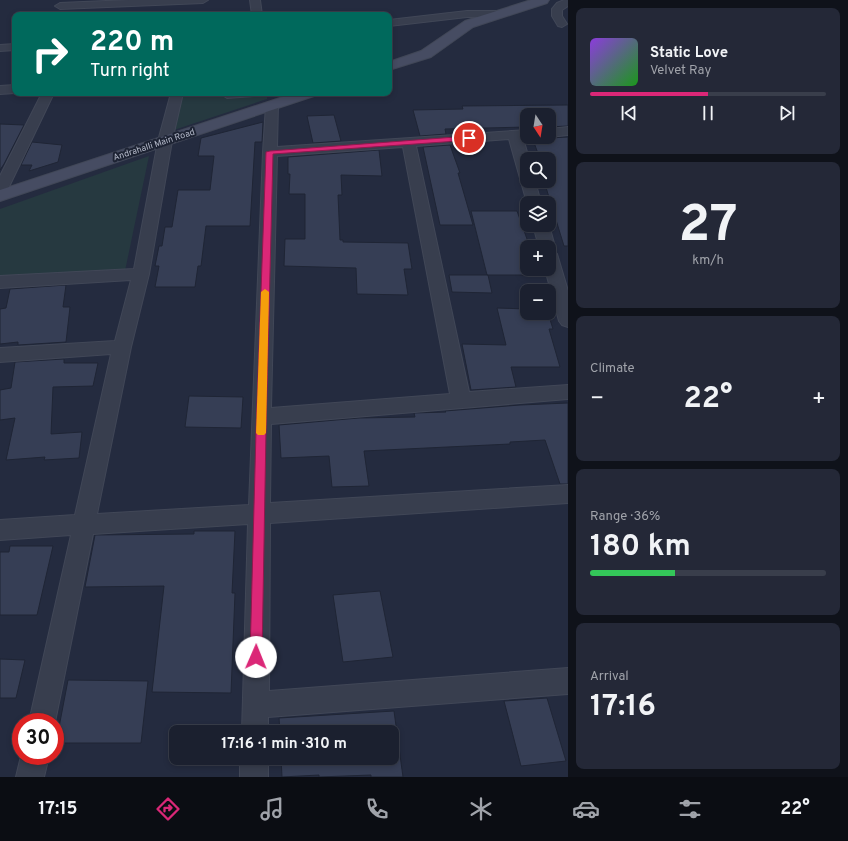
<!DOCTYPE html>
<meta charset="utf-8">
<style>
:root{--surface:#1b202f;--page:#242837;--text:#f1f3f6;--muted:#a0a3aa;--line:#393e4b;--accent:#db2777}
body{margin:0;font-family:Overpass,sans-serif;background:var(--page);color:var(--text);height:100vh;display:flex;flex-direction:column;font-size:15px;white-space:nowrap}
*{box-sizing:border-box;margin:0}
p{font-size:13px;color:var(--muted)}
.icon{flex:none;width:22px;height:22px;fill:none;stroke:currentColor;stroke-width:2;stroke-linecap:round;stroke-linejoin:round}
.map{position:relative;flex:1;overflow:hidden}
.panel{display:flex;flex-direction:column;gap:8px;padding:8px;background:#0f121a;width:280px}
.panel>*{flex:none}
.guide{position:absolute;left:12px;top:12px;width:380px;height:84px;border-radius:8px;box-shadow:0 2px 6px #0003,0 0 0 1px var(--line);background:#00695c;color:#fff;overflow:hidden}
.needle{width:26px;rotate:168deg}
.fabs{position:absolute;left:520px;top:108px;display:grid;gap:8px}
.fabs a{display:grid;place-items:center;width:36px;height:36px;border-radius:8px;background:var(--surface);box-shadow:0 2px 6px #0003,0 0 0 1px var(--line);font-size:20px}
.speed{position:absolute;left:12px;top:713px;display:flex;gap:8px;font-size:20px;font-weight:700;text-align:center}
.speed>*{display:grid;place-content:center;width:52px;height:52px;border-radius:50%;background:var(--surface);box-shadow:0 2px 6px #0003,0 0 0 1px var(--line);line-height:1}
.speed .limit{border:6px solid #d22;background:#fff;color:#111}
.pin{position:absolute;display:grid;place-items:center;width:34px;height:34px;color:#fff;margin:-17px;border:2px solid #fff;border-radius:50%;box-shadow:0 1px 4px #0007}
.me{position:absolute;width:44px;margin:-22px;rotate:1deg;stroke-linejoin:round;filter:drop-shadow(0 0 3px #0008)}
.turn{display:flex;align-items:center;gap:14px;height:84px;padding:0 12px;font-size:18px}
.turn .icon{width:52px;height:52px;stroke-width:2.5}
.turn b{display:block;font-size:28px;line-height:34px}
.big{font-size:30px;font-weight:700;line-height:1.1}
.panel .widget{flex:1;display:flex;flex-direction:column;justify-content:center;gap:6px;min-width:0;padding:0 14px;border-radius:8px;background:var(--page)}
.panel .dial{align-items:center;gap:0}
.dial b{font-size:52px;line-height:1}
.song{display:flex;align-items:center;gap:12px}
.cover{width:48px;height:48px;border-radius:6px;background:linear-gradient(135deg,hsl(270 70% 55%),hsl(120 70% 35%))}
.played{height:4px;border-radius:2px;background:linear-gradient(90deg,var(--accent) 50%,var(--line) 50%)}
.keys{display:flex;justify-content:space-around;direction:ltr}
.heat{display:flex;justify-content:space-between;align-items:center;font-size:22px;direction:ltr}
.charge{height:6px;border-radius:3px;background:linear-gradient(90deg,#34c759 36%,var(--line) 0)}
.trip{position:absolute;left:169px;top:725px;width:230px;height:40px;border-radius:8px;background:var(--surface);box-shadow:0 2px 6px #0003,0 0 0 1px var(--line);font-weight:700;line-height:40px;text-align:center}
.tab-bar{display:flex;height:64px;justify-content:space-around;align-items:center;background:#0b0d13;color:var(--muted)}
.tab-bar .icon{width:28px;height:28px}
.tab-bar .selected{color:var(--accent)}
.tab-bar b{font-size:18px;color:var(--text)}
main{display:flex;flex:1;min-height:0}
.map>svg:first-child{display:block}
</style>
<main>
<div class="map">
<svg width="568" height="777" viewBox="0 0 568 777">
<rect width="100%" height="100%" fill="#242b3f"/>
<path fill="#263940" d="M183 93H267V99L174 130Z
M149 156 125 271 0 276V209Z"/>
<path fill="#363e55" stroke="#1f2535" d="M568 105V126L549 127V115H527V127L445 129 446 134 420 136 413 110 463 109 462 106Z
M334 115 341 141 313 143 307 116Z
M263 122 262 142H255L250 226H206L201 266H198L195 287H155L159 266H155L159 246H162L165 227H172L178 190H210L214 156H198L201 138Z
M0 124 24 125 4 164 0 170Z
M532 137H548L549 138 568 137V246H564L544 181H549V159H540Z
M32 142 62 145 58 162 29 171 32 165H21Z
M450 145 460 173H458L473 225H440L423 147Z
M379 150 382 176 341 175 342 195H338L340 240H343V242L408 243 412 269H404L408 295 357 294 356 268 284 266 285 239H305V194H289L290 174H288V157Z
M471 211H517L527 239V275H487Z
M449 275H488L492 293 452 292Z
M66 285 63 307H70L66 342 18 345V342L0 344V309L6 308 10 289Z
M497 308 527 309V313H548L553 329H549L560 367H511L516 387 471 390 462 344 506 345Z
M64 359V363H98L93 386 53 387 51 434 82 432 79 458 44 460 45 457 6 460 15 418 0 420V390L11 388 15 362Z
M189 396 243 397 241 428 185 427Z
M568 403V484H560L545 440 510 442V444L364 451 369 486 332 487 329 456 281 458 279 425 359 418 415 417 414 413 446 412 445 411 520 405Z
M194 531H235L232 593H235L231 693 152 692 164 586 85 587 95 535 194 534Z
M10 546H53L37 615H0V552H9Z
M380 591 393 657 343 662 333 595Z
M0 659 25 660 16 698H0Z
M68 680 148 681 141 743H56Z
M547 698 566 761 521 766 504 701Z
M394 711 403 777H371V775L319 777V775L282 777 281 758H392V732H280L279 718Z"/>
<g fill="none" stroke-linecap="round" stroke-linejoin="round">
<defs>
<path id="service" d="M241 93 257 94 254 96 227 98 224 96 227 94Z"/>
<path id="minor" d="M129 0H208L203 3 60 9 55 6 60 3Z
M250 0H260L262 15H252Z
M564 0H568V6L562 10V16L567 24 562 27 558 26 552 16V9L557 3Z
M467 11H500L505 14 500 17H467L389 26V20Z
M15 44V50L0 51V45Z
M15 85V93L0 94V86Z
M42 93H54L7 191 5 194 0 195V176Z
M171 93H183L172 141 149 274 131 347 97 514 249 505 263 152 266 105 268 102H276L278 105 277 147 527 130V137H531L523 138 529 159H527V181H535L541 203H527L509 139 416 146 469 392 568 385V399L271 424 270 503 568 485V503L270 523 269 691 568 668V694L268 717V732H242L248 524 93 534 55 722H29L71 535 0 540V520L75 515 111 354 0 362V348L115 341 131 280 0 288V276L134 269 158 141ZM403 147 450 394 271 408 277 156Z
M568 127V135L549 137V129Z
M533 225H549L555 247 553 250 557 254 568 291V327L562 325 559 321 545 269H549V247H539Z
M21 756H49L44 777H16Z
M240 758H268V777H240Z"/>
<path id="secondary" d="M531 0H549L547 3 473 27 431 57 389 70V62L421 51 465 21Z
M295 93H316L314 96 0 201V190Z"/>
</defs>
<use href="#service" stroke="#414757" stroke-width="2"/>
<use href="#minor" stroke="#414757" stroke-width="2"/>
<use href="#secondary" stroke="#414757" stroke-width="2"/>
<use href="#service" fill="#383e4e" fill-rule="evenodd"/>
<use href="#minor" fill="#383e4e" fill-rule="evenodd"/>
<use href="#secondary" fill="#464c62" fill-rule="evenodd"/>
</g>
<path fill="#db2777" stroke="#8e194d" d="M469 136 473 138 472 140 273 154 266 431 262 657 260 662 256 663 252 662 250 657 256 431 266 152 270 151Z"/>
<path fill="#f59e0b" d="M265 289 269 292 266 433 264 435H258L256 433 261 292Z"/>
<g text-anchor="middle" dominant-baseline="central" stroke-width="4" stroke-linejoin="round" paint-order="stroke">
<g font-size="9" fill="#b4b9c9" stroke="#1d2333">
<text transform="translate(154 145) rotate(-18)">Andrahalli Main Road</text>
</g>
</g>
</svg>
<div class="fabs">
<a><svg class="needle" viewBox="-14 -14 28 28"><path d="M0-13l5 13h-10z" fill="#e53935"/><path d="M0 13l5-13h-10z" fill="#a0a3aa"/></svg></a>
<a><svg class="icon" aria-label="search" viewBox="0 0 24 24"><circle cx="10" cy="10" r="6"/><path d="M15 15l6 6"/></svg></a>
<a><svg class="icon" aria-label="layers" viewBox="0 0 24 24"><path d="M12 4l9 5-9 5-9-5zM3 14l9 5 9-5"/></svg></a>
<a>+</a>
<a>−</a>
</div>
<div class="speed"><div class="limit">30</div></div>
<div class="pin" style="left:469px;top:138px;background:#d93025"><svg class="icon" aria-label="arrive" viewBox="0 0 24 24"><path d="M6 21V4h12l-3 4 3 4H6"/></svg></div>
<svg class="me" style="left:256px;top:657px" viewBox="-20 -20 40 40"><circle r="19" fill="#fff"/><path d="M0-13L10 11 0 6-10 11z" fill="#db2777"/></svg>
<div class="trip">17:16 · 1 min · 310 m</div>
<div class="guide">
<div class="turn"><svg class="icon" aria-label="right" viewBox="0 0 24 24"><path d="M7 20v-9h11M14 6l5 5-5 5"/></svg><div><b>220 m</b>Turn right</div></div>
</div>
</div>
<section class="panel">
<div class="widget">
<div class="song"><i class="cover"></i><div><b>Static Love</b><p>Velvet Ray</p></div></div>
<div class="played"></div>
<div class="keys"><svg class="icon" aria-label="previous" viewBox="0 0 24 24"><path d="M18 5L8 12l10 7zM5 5v14"/></svg><svg class="icon" aria-label="pause" viewBox="0 0 24 24"><path d="M8 5v14M16 5v14"/></svg><svg class="icon" aria-label="next" viewBox="0 0 24 24"><path d="M6 5l10 7-10 7zM19 5v14"/></svg></div>
</div>
<div class="widget dial"><b>27</b><p>km/h</p></div>
<div class="widget"><p>Climate</p>
<div class="heat"><a>−</a><b class="big">22°</b><a>+</a></div>
</div>
<div class="widget"><p>Range · 36%</p><b class="big">180 km</b><div class="charge"></div></div>
<div class="widget"><p>Arrival</p><b class="big">17:16</b></div>
</section>
</main>
<nav class="tab-bar">
<b>17:15</b>
<svg class="icon selected" aria-label="directions" viewBox="0 0 24 24"><path d="M12 3l9 9-9 9-9-9zM9 14v-3h6M13 9l2 2-2 2"/></svg>
<svg class="icon" aria-label="music" viewBox="0 0 24 24"><path d="M9 18V5l10-2v13"/><circle cx="6" cy="18" r="3"/><circle cx="16" cy="16" r="3"/></svg>
<svg class="icon" aria-label="phone" viewBox="0 0 24 24"><path d="M5 4h4l2 5-3 2q2 4 5 5l2-3 5 2v4C11 20 4 13 5 4z"/></svg>
<svg class="icon" aria-label="climate" viewBox="0 0 24 24"><path d="M12 3v18M4 7l16 10M4 17L20 7"/></svg>
<svg class="icon" aria-label="car" viewBox="0 0 24 24"><path d="M5 17H2v-5l4-1 3-4h7l3 4 3 1v5h-3M9 17h6M6 11h13"/><circle cx="7" cy="17" r="2"/><circle cx="17" cy="17" r="2"/></svg>
<svg class="icon" aria-label="filters" viewBox="0 0 24 24"><path d="M4 7h16M4 17h16"/><circle cx="9" cy="7" r="2"/><circle cx="15" cy="17" r="2"/></svg>
<b>22°</b>
</nav>
